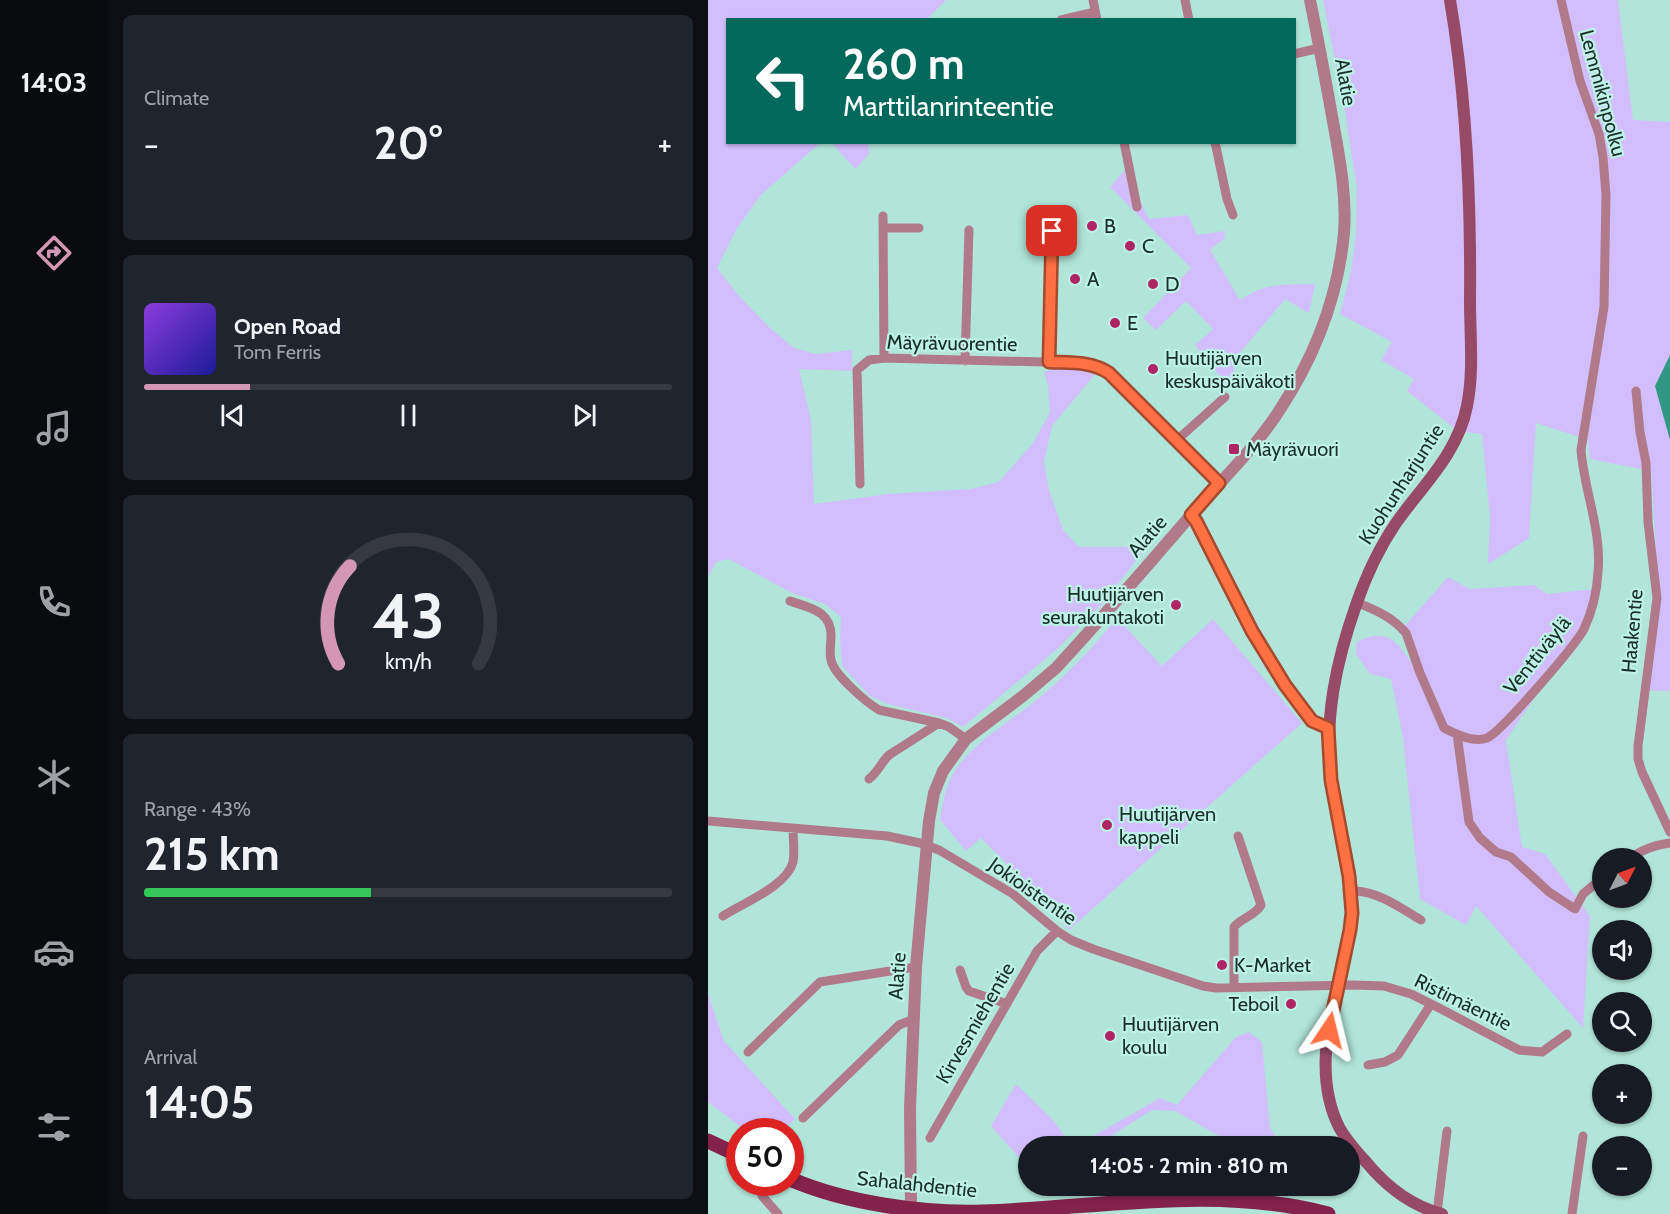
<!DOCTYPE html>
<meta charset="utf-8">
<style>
:root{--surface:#171b24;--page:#20242c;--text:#f1f3f6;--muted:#9ea1a6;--line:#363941;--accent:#d396b4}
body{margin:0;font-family:Cabin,sans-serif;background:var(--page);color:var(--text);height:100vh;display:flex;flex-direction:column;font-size:22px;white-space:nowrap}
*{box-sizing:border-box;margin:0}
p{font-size:20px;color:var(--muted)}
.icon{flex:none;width:33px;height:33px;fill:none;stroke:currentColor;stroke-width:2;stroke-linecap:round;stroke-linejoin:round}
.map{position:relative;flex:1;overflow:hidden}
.side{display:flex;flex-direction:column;gap:15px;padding:15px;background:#0d0f14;width:600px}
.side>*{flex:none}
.guide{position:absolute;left:18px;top:18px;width:570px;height:126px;border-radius:0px;box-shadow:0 2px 4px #0004;background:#00695c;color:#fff;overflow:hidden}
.needle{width:39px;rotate:48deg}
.fabs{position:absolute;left:884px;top:848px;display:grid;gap:12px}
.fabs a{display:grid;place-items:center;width:60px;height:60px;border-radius:50%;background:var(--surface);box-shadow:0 2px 4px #0004;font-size:30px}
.speed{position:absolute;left:18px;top:1118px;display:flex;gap:12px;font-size:30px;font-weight:700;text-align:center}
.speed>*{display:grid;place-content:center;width:78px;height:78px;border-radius:50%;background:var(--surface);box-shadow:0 2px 4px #0004;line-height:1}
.speed .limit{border:9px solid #d22;background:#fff;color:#111}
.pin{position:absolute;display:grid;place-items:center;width:51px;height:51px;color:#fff;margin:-26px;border-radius:12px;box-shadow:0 3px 9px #0006}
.me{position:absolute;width:66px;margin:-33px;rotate:10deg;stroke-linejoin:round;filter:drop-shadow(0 0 4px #0008)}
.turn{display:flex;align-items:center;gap:21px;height:126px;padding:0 18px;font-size:27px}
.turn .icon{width:78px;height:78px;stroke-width:2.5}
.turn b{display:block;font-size:42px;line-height:51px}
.big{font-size:45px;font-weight:800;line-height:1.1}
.side .tile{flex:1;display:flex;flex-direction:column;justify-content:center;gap:9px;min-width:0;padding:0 21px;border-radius:9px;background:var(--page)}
.side .dial{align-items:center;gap:0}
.dial svg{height:156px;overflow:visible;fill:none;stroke:var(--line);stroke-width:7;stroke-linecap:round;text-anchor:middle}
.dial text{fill:var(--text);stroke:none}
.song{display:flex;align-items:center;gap:18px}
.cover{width:72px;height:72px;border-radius:9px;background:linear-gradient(135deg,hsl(270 70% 55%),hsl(240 70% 35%))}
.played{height:6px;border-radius:3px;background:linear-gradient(90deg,var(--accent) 20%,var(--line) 20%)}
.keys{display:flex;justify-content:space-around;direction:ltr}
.heat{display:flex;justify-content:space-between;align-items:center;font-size:33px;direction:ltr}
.charge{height:9px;border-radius:4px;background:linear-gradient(90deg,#34c759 43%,var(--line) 0)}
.trip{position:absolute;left:310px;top:1136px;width:342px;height:60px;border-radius:30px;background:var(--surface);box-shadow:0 2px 4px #0004;font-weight:800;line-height:60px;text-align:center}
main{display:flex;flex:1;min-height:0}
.tabs{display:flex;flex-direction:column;width:108px;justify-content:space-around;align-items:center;background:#090b0e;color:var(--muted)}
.tabs .icon{width:42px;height:42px}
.tabs .active{color:var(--accent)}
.tabs b{font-size:27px;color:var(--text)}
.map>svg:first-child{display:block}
</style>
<main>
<nav class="tabs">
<b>14:03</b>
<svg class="icon active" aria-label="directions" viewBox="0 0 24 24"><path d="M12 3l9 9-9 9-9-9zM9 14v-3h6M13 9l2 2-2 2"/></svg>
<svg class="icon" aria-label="music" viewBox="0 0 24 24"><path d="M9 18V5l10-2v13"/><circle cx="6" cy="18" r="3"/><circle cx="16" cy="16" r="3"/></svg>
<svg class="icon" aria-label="phone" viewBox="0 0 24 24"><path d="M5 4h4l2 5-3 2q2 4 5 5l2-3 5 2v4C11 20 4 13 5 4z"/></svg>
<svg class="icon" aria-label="climate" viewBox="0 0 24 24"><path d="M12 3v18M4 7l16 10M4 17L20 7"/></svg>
<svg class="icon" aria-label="car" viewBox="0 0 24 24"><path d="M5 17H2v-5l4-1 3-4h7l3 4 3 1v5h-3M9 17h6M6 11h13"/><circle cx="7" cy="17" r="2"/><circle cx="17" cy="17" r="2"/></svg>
<svg class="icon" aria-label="filters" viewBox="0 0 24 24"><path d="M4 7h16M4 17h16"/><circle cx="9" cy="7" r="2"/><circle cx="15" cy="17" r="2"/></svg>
</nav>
<section class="side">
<div class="tile"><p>Climate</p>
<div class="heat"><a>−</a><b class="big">20°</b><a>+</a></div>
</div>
<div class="tile">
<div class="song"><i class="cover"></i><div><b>Open Road</b><p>Tom Ferris</p></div></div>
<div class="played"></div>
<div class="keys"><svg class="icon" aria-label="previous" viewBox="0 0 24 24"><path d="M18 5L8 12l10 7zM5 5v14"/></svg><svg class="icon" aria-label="pause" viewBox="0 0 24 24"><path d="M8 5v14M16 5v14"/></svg><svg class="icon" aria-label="next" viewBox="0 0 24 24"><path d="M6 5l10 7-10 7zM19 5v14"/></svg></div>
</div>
<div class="tile dial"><svg viewBox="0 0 100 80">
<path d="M14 69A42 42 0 1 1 86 69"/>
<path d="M14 69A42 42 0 0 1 20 19" stroke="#d396b4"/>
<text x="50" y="56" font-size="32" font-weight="700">43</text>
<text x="50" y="72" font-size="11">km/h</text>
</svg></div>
<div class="tile"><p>Range · 43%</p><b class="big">215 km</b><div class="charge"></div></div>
<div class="tile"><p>Arrival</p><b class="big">14:05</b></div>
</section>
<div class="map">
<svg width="962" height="1214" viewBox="0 0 962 1214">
<rect width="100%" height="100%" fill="#b2e5d9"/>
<path fill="#d2befd" d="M0 0H238L219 19 20 20V142L112 143 53 195 29 228 9 268 31 296 61 327 86 348 108 354 144 350V371L91 369 103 420 106 504 180 494 263 489 291 482 325 443 342 412 340 385 336 372C354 366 370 369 388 373L344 426 336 462 341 490 355 530 371 547H420L445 538 396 602 349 649 255 727 239 718 180 704 162 696 134 666 132 639 133 617 117 604 84 593 21 559 8 562 0 577Z
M615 0H910L925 120 962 122V355L947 386 962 440V691H937L952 608 943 471 882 459 880 440 828 423 821 538 780 564 782 518 774 434 750 431 699 391 706 379 673 360 684 342 632 314 643 271 648 234 649 188 636 105Z
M124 143H160L161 154 147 169Z
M417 170 441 219 480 215 489 235 516 231 517 238 502 250 532 300C558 282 576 285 607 284L601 313 577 299 525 361 527 380 520 386 487 345 505 329 478 301 448 330 435 318 483 268 402 187Z
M740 577 762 589 826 585 839 594 888 589 881 617 798 740 814 847 837 854 882 916 875 1028 768 906 758 925 712 899 695 738 683 679 662 674 648 654 649 642C684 625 690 646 710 671L694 629Z
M409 618 454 666 505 619 594 723 361 930 319 885 315 877 307 872 273 838 258 851 232 820C235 803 237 787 246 772 262 745 301 722 325 703 356 678 384 649 409 618Z
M0 994 16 1041 87 1119 74 1131 37 1130 0 1102Z
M541 1032 554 1042 562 1128 574 1146H529L467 1111 444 1110 387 1146H368L452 1098 469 1105 528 1037Z
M308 1084 345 1120 364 1146H321V1169L283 1126Z"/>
<path fill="#329785" d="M962 355V440L947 386Z"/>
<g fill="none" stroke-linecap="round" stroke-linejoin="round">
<path stroke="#b07a8b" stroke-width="9" d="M385 0 389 20
M477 0 481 20
M353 20 387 12
M586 54 612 48
M416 142 429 207
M507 142 519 199 525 215
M175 216 176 358
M175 228H211
M257 361 261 230
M341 362 342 248 344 231
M928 391 932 432 938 463 940 522 949 598 930 746V759L934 772 962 832
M469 440 517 397
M152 484 149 370 161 360 176 358 373 363 391 366 401 373 511 483
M483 515 488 521 544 631 577 685 604 721 620 728
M82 601C102 608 124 611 123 637 123 644 121 653 123 660 126 675 158 702 171 710L231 723 241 727 258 739
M648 602C669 611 683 616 698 633L712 673 736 728C748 734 765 743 779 738 794 731 867 646 876 629 884 612 889 591 890 572 894 531 876 490 873 450L896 307 898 195 895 157 891 134 872 81 853 0
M749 734 761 822 772 838 788 852 803 857 841 892 867 909 875 894 894 878
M161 779C170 772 173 763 181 755L231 723
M0 821 179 836 212 843 231 850 305 894 349 931 363 940 385 949 495 986 508 988 645 985 676 986 703 994 733 1009 811 1050 834 1052 859 1034
M922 858C935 849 946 845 962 843
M644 891C668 890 693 908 713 920
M15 916C35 903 79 886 85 862 87 852 85 839 85 829
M252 970 258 987 261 991 299 1004
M526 987V927C533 918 547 916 553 905L530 836
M40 1052 112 982 208 967
M660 1065 677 1062 690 1055 723 1004
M95 1118 191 1025 206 1019
M222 1138 329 951 349 931
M59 1182 54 1196 70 1214
M729 1213 739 1131
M864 1214 875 1136"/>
<path stroke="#b07a8b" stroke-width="12" d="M203 1208 202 1108 208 967 221 821 226 793 235 771 258 739 315 696 348 668C392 620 435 571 477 522 509 485 545 451 571 411 606 358 630 297 636 233 639 194 631 155 624 116 617 77 610 39 602 0"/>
<path stroke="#974a66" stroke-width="12" d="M734 1214C704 1206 679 1187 659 1163 649 1152 638 1140 631 1127 608 1081 619 1026 631 979 638 951 645 924 644 895 642 856 627 817 623 779 616 718 628 662 648 605 658 576 671 548 688 523 715 485 750 453 759 406 766 372 762 336 762 301 763 200 759 99 742 0"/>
<path stroke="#83234c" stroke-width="15" d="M0 1141 32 1156
M82 1179C138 1203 214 1214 275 1212 389 1208 506 1184 620 1214"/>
</g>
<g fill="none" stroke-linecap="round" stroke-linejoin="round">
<defs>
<path id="route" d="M344 231 341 362C362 363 383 361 401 373L511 483 483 515 488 521 544 631 577 685 604 721 620 728 623 780 641 876 644 913 642 930 621 1030"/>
</defs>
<use href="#route" stroke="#a6492c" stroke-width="15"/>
<use href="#route" stroke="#ff7043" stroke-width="10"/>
</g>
<g fill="#af2463" stroke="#bff2e6" stroke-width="2">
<circle cx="384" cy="226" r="6"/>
<circle cx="422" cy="246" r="6"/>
<circle cx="367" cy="279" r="6"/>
<circle cx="445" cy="284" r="6"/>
<circle cx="407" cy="323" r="6"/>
<circle cx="445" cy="369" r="6"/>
<rect x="520" y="443" width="12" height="12" rx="3"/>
<circle cx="468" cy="605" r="6"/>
<circle cx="399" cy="825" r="6"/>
<circle cx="514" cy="965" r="6"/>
<circle cx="583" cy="1004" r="6"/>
<circle cx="402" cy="1036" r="6"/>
</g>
<g text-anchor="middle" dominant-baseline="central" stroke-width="4.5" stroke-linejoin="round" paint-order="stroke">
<g font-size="20" fill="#1a2f2a" stroke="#bff2e6">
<text transform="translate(638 82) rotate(80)">Alatie</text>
<text transform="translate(895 93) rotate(75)">Lemmikinpolku</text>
<text transform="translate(244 343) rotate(1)">Mäyrävuorentie</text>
<text transform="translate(693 484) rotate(-57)">Kuohunharjuntie</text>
<text transform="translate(439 536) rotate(-49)">Alatie</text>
<text transform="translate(924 631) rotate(-85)">Haakentie</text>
<text transform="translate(829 655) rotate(-51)">Venttiväylä</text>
<text transform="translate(325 891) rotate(35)">Jokioistentie</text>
<text transform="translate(189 976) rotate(-86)">Alatie</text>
<text transform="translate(755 1002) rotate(26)">Ristimäentie</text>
<text transform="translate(267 1023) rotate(-60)">Kirvesmiehentie</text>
<text transform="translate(209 1184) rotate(6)">Sahalahdentie</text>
</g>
<g font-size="20" fill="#1a2f2a" stroke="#bff2e6" text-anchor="start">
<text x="396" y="226">B</text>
<text x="434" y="246">C</text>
<text x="379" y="279">A</text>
<text x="457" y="284">D</text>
<text x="419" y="323">E</text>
<text x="457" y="358">Huutijärven<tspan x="457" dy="23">keskuspäiväkoti</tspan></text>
<text x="538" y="449">Mäyrävuori</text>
<text x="456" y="594" text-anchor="end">Huutijärven<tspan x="456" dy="23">seurakuntakoti</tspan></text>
<text x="411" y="814">Huutijärven<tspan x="411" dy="23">kappeli</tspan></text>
<text x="526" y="965">K-Market</text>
<text x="571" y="1004" text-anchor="end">Teboil</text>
<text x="414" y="1024">Huutijärven<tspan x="414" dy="23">koulu</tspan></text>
</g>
</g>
</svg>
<div class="fabs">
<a><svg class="needle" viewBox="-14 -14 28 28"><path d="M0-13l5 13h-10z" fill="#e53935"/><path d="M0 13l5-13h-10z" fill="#9ea1a6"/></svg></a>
<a><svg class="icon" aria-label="sound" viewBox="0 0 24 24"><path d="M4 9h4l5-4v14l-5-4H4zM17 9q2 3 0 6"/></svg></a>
<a><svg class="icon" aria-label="search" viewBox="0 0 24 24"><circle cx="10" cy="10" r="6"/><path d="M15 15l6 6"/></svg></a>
<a>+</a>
<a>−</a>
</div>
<div class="speed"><div class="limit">50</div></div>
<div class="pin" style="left:344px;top:231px;background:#d93025"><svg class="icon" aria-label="arrive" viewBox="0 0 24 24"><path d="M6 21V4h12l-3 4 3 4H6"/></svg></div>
<svg class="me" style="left:621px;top:1030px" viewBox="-20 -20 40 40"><path d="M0-17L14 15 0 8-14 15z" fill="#ff7043" stroke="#fff" stroke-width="4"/></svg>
<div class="trip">14:05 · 2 min · 810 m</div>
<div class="guide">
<div class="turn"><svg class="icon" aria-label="left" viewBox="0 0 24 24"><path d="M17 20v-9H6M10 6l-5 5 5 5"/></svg><div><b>260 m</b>Marttilanrinteentie</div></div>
</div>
</div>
</main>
